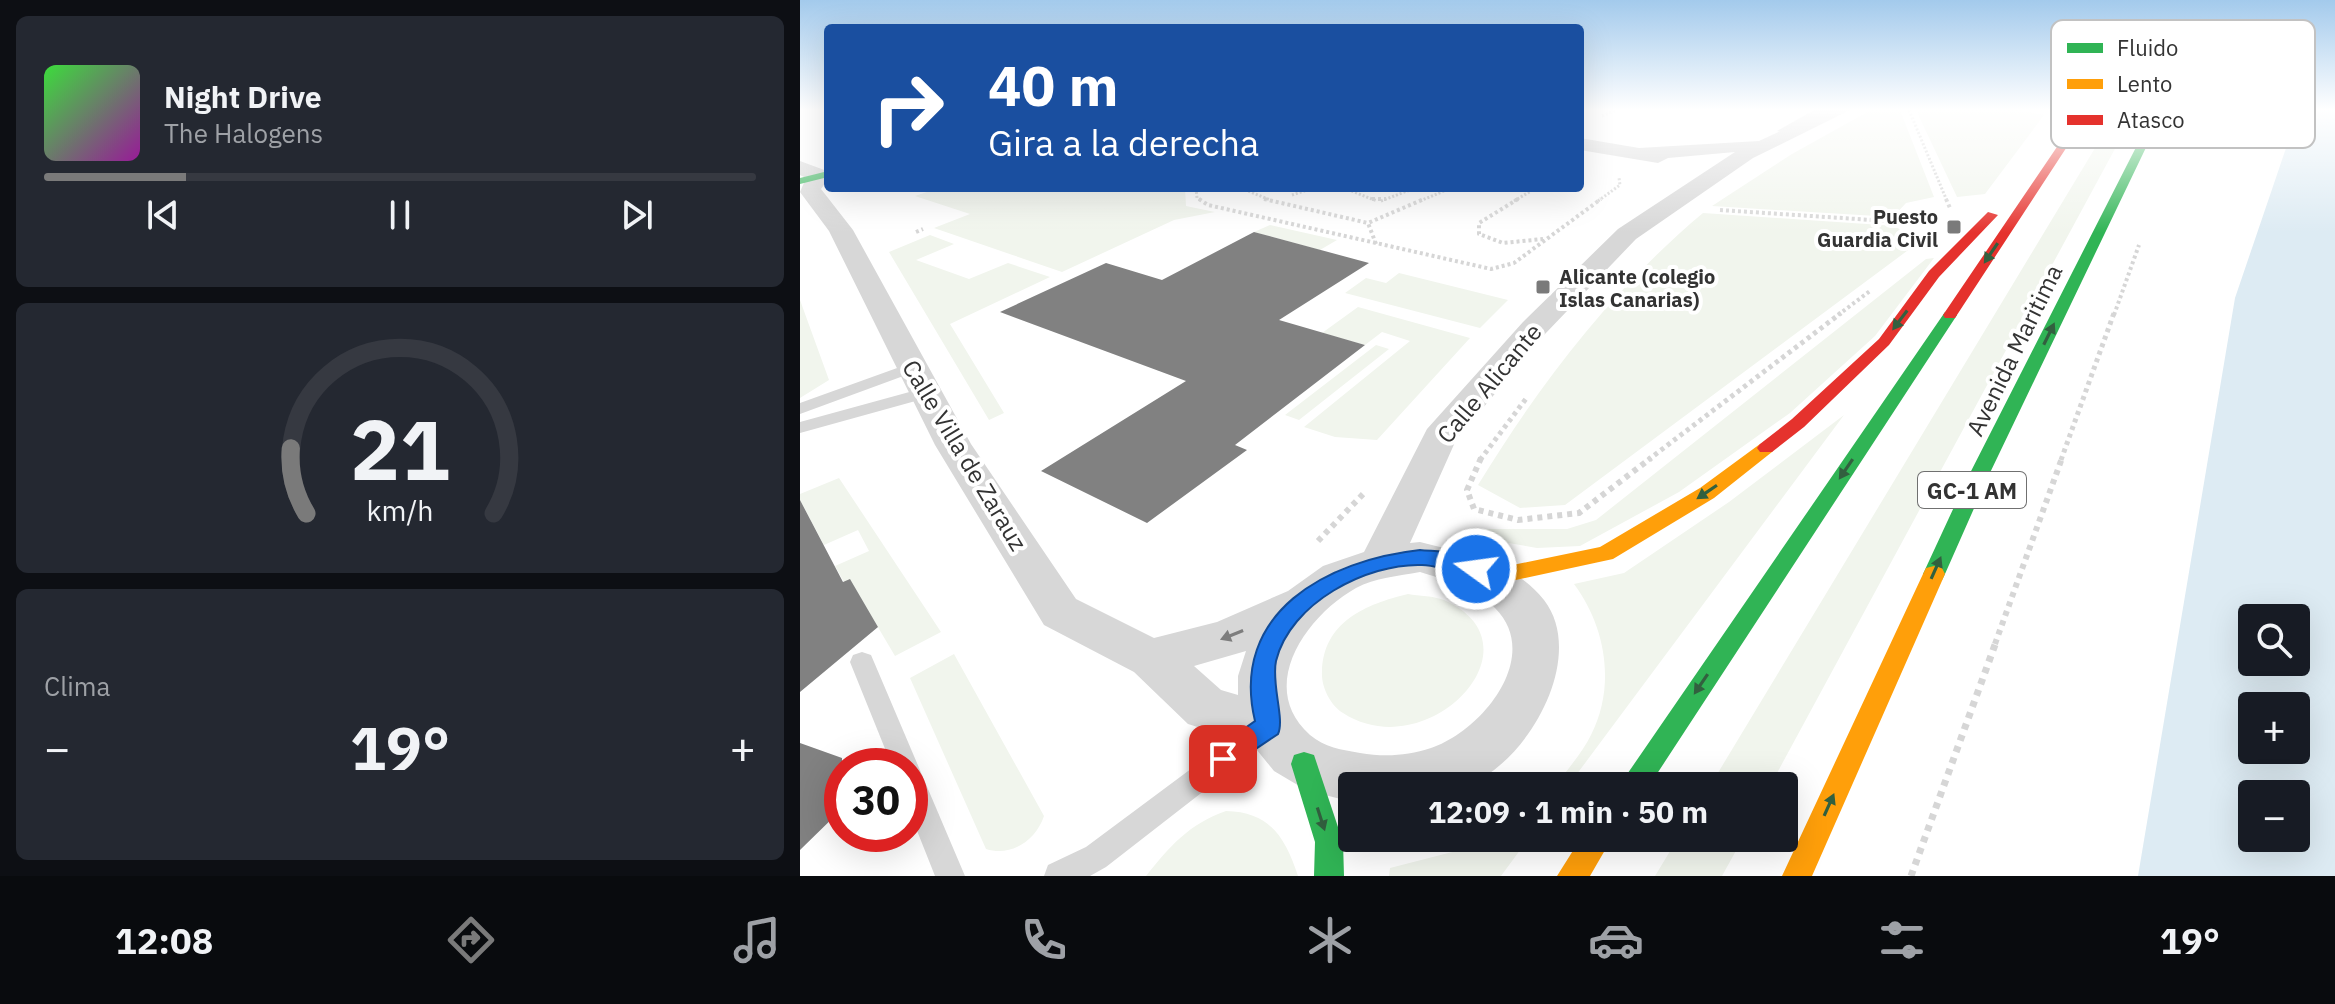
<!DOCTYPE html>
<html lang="es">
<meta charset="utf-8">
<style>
:root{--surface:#171b24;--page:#242831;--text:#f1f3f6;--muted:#9ea1a6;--line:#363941;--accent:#7a7a7a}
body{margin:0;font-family:"IBM Plex Sans",sans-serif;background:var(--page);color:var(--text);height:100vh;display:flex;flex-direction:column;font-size:30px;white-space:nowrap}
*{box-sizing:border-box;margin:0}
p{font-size:26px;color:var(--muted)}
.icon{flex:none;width:44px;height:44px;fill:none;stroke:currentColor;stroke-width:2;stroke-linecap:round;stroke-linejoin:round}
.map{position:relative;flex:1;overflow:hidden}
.sheet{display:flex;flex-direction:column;gap:16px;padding:16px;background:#0d0f14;width:800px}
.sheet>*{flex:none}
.banner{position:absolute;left:24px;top:24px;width:760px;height:168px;border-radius:8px;box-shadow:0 8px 32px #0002;background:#1a4fa0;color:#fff;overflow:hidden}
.controls{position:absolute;left:1438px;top:604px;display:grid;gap:16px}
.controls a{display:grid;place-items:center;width:72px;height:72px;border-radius:8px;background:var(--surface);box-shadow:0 8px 32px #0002;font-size:40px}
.speed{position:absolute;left:24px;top:748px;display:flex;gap:16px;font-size:40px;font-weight:700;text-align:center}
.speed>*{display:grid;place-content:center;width:104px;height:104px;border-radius:50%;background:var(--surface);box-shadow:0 8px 32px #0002;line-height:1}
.speed .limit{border:12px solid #d22;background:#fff;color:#111}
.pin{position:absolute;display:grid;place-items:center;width:68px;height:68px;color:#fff;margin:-34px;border-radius:16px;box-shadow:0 4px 12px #0006}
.me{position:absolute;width:88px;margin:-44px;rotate:284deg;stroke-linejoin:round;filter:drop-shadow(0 0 6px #0008)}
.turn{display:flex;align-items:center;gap:28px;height:168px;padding:0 32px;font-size:36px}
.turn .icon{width:104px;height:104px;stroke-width:2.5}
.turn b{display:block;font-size:56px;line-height:68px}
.big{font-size:60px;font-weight:700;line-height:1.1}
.sheet .widget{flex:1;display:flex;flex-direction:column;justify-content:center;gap:12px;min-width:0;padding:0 28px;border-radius:12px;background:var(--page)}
.sheet .dial{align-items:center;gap:0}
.dial svg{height:208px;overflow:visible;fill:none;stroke:var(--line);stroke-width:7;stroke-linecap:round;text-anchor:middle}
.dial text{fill:var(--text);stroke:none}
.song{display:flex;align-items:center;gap:24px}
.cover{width:96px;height:96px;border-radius:12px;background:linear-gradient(135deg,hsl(120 70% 55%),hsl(300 70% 35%))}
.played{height:8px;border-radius:4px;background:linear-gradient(90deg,var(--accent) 20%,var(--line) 20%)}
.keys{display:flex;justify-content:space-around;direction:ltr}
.heat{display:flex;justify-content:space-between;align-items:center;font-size:44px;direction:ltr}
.trip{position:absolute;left:538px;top:772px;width:460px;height:80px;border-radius:8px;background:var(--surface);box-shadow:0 8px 32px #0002;font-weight:700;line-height:80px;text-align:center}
.menu{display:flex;height:128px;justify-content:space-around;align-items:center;background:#090b0e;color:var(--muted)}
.menu .icon{width:56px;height:56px}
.menu .current{color:var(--accent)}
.menu b{font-size:36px;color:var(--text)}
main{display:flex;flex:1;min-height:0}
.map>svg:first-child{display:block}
</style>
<main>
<section class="sheet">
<div class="widget">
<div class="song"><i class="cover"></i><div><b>Night Drive</b><p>The Halogens</p></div></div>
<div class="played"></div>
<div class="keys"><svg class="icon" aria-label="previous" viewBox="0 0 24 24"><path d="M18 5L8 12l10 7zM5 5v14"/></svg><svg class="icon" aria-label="pause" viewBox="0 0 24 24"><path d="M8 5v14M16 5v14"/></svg><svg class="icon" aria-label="next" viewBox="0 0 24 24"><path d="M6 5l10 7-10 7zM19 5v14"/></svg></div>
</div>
<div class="widget dial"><svg viewBox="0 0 100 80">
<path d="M14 69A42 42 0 1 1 86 69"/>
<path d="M14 69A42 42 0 0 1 8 44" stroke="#7a7a7a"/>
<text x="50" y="56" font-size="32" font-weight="700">21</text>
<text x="50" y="72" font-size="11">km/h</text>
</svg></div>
<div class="widget"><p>Clima</p>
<div class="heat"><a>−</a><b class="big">19°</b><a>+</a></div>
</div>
</section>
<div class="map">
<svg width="1535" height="876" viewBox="0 0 1535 876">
<rect width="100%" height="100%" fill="#fff"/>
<path fill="#f1f5ed" d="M1071 110H1100L1134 197 1106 203 1093 217 912 206 992 154Z
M1116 110H1220L1244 115 1185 194 1157 197Z
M1318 110H1336L970 786H910Z
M139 188H385L386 206 415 212 374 220 262 272 134 228 170 214 115 196Z
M903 213 1096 226 1115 245 765 505 720 508 678 485C739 385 813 288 903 213Z
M470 225 537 240 520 250 454 232Z
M130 235 154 244 116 260 169 279 208 263 250 277 150 324 204 413 189 420 89 252Z
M1134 258 1075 336 990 413 879 492 780 546 737 548 697 541 668 529H767L796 520 1126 259Z
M599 273 708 300 680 328 545 293 566 278 586 283Z
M0 300 29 380 0 398Z
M558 307 670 338 577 440 535 437 504 427 610 341 582 332 565 345 522 333Z
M576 345 589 349 499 420 485 415Z
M1044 415 768 786H755C767 770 782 753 791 735 816 686 806 627 774 584L824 573 929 502Z
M39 478 141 632 95 656 50 580 44 582 35 566 69 551 58 530 24 545 0 500V494Z
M608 594C619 596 634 596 644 600 746 645 628 768 543 713 530 705 521 686 522 672 523 622 566 604 608 594Z
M154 654 244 816C236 840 212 857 186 849L110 678Z
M426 811C470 812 485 837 498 876H346C370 846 389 824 426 811Z
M685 838H729L701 876H589L590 868 664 849Z
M878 838H943L922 876H855Z"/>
<path fill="#ddebf3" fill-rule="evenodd" d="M1499 110H1535V876H1338L1435 298ZM1452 618H1496V662H1452ZM1452 706H1496V750H1452ZM1452 794H1496V838H1452Z"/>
<path fill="#818181" d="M454 232 569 263 479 320 565 345 435 445 447 450 347 523 241 471 386 381 200 312 306 263 362 280Z
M0 500 43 582 50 579 78 627 0 692Z
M0 743 42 758V809L0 850Z"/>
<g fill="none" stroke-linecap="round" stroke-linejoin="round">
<path stroke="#d6d6d6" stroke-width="3" stroke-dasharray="2 2" stroke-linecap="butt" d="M1109 110 1147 201
M802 116 816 110
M396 188 397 198 402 201
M441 188 473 201
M544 188 577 201
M492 195 513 188
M581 201 615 188
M620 201 651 188
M714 201 736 188
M798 201 820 185 819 178"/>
<path stroke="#d6d6d6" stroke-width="4" stroke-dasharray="3 3" stroke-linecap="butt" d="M399 199 408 205 691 269 714 263 801 199
M464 199 568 223
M572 199H586
M718 199 679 223V234L703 243 743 239
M1146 199 1150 208
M920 210 1133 224
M116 232 123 229
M576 244 568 223 624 199
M1038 315 1070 291
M1314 315 1339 245"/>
<path stroke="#d6d6d6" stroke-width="5" stroke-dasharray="4 4" stroke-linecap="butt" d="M680 460 728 396
M848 460 1041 313
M1261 460 1314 313"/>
<path stroke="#d6d6d6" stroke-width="6" stroke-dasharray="5 5" stroke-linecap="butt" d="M681 458 667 490 674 509 718 520 779 513 851 458
M518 541 566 491
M1195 644 1262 458"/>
<path stroke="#d6d6d6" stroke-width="7" stroke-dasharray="6 6" stroke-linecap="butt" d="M1111 876 1196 642"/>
<path fill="#d7d7d7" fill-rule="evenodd" d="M1014 110H1026L985 133 977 131Z
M111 363 117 365 119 368 117 371 0 414V403Z
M124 388 130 389 132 393 130 397 0 433V422Z
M62 652 71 655 74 662 165 876H135L110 813V766H92L50 662 53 655Z
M463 718 472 722 476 730 472 738 306 867 290 876H244L248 865 286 847 454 722Z"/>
<path fill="#d7d7d7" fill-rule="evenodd" d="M1025 110H1050L953 158 836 239 745 334 656 440 610 543 620 542C665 554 713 561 744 600 788 657 727 764 667 785 652 791 574 786 552 786V802L506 790 474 771 452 744 388 724 334 672 244 625 135 445 29 231 0 192 6 178 0 175V161L27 171 28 179 21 189 53 230 171 444 276 599 354 638 417 622 488 591 523 566 564 552 627 429 723 322 818 229 935 152 868 158 858 163 780 150V138L839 148 959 141ZM620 572C637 578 656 581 672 588 681 592 688 602 695 608 743 656 682 731 631 748 607 756 584 757 560 753 542 750 524 747 510 735 456 687 506 616 556 588 575 578 598 576 620 572ZM446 651 438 676V695L421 690 394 666Z"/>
<path fill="#30b455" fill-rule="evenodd" d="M1355 110H1364L1187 479 1145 574 1142 580 1134 582 1126 580 1123 574 1167 479Z
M28 171V177L0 184V178Z
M1150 311 1157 315 849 786H819L1145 312Z
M504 752 514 755 543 842 544 876H514L515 842 491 764 494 755Z"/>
<path fill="#ff9f0a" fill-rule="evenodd" d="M966 442 972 444 975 448 972 452 914 498 813 559 693 585 685 583 682 577 685 571 693 569 800 547 900 488 960 444Z
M1134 566 1142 568 1145 574 1012 876H982L1123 574 1126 568Z
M781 838H812L790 876H757Z"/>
<path fill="#e5322d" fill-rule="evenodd" d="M1282 110H1291L1155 318H1145L1143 315Z
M1188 212 1198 215 1139 277 1089 345 1004 427 972 452H960L957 448 960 444 992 419 1079 339 1129 271Z"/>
</g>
<defs><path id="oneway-solid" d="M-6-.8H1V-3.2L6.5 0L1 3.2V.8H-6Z" transform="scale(2)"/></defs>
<g fill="#32603f">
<use href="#oneway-solid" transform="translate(1191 253) rotate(124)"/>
<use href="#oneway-solid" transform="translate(1100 320) rotate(127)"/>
<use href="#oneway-solid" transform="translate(1249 334) rotate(-64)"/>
<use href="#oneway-solid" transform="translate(1046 469) rotate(124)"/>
<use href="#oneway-solid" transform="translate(907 492) rotate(146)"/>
<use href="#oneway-solid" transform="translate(1136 568) rotate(-66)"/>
<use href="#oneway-solid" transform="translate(901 684) rotate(124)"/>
<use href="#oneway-solid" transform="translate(1029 805) rotate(-66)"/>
<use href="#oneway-solid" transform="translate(521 819) rotate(72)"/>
</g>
<use fill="#7d7d7d" href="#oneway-solid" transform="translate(432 635) rotate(158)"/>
<linearGradient id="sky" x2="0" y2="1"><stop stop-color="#a3caec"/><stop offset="0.47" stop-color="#fff"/><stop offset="1" stop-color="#fff" stop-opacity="0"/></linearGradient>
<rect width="1535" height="233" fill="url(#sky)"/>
<path fill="#1a73e8" stroke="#114b97" stroke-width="2" d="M620 550C639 552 677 551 687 569L676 577C658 572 641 566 622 565 567 563 490 603 476 661 471 684 485 719 478 734L423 771 414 767 410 759 414 750 455 721C429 612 528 560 620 550Z"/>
<g fill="#7a7a7a" stroke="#fff" stroke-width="3">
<rect x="1146" y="219" width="16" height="16" rx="4"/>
<rect x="735" y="279" width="16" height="16" rx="4"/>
</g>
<g text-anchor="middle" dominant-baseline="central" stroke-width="8" stroke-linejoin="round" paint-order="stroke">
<g font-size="20" font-weight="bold" fill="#333" stroke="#fff" text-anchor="end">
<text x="1138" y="216">Puesto<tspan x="1138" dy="23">Guardia Civil</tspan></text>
<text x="759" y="276" text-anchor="start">Alicante (colegio<tspan x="759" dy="23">Islas Canarias)</tspan></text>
</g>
<rect fill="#fff" stroke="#707070" stroke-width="2" x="1118" y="472" width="108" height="36" rx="6"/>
<g font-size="22" font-weight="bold" fill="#333">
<text x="1172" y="490">GC-1 AM</text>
</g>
<g font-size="24" fill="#333" stroke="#fff">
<text transform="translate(1214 350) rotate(-64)">Avenida Maritima</text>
<text transform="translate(689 383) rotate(-50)">Calle Alicante</text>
<text transform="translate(165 455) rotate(59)">Calle Villa de Zarauz</text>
</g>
</g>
<rect x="1251" y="20" width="264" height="128" rx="12" fill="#fff" stroke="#c2c2c2" stroke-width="2"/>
<rect x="1267" y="43" width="36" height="10" fill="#30b455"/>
<rect x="1267" y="79" width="36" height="10" fill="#ff9f0a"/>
<rect x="1267" y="115" width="36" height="10" fill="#e5322d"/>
<g font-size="22" fill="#333">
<text x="1317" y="56">Fluido</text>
<text x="1317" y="92">Lento</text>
<text x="1317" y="128">Atasco</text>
</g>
</svg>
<div class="controls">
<a><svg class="icon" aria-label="search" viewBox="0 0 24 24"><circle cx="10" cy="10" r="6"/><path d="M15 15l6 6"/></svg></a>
<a>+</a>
<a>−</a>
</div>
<div class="speed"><div class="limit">30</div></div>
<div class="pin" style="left:423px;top:759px;background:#d93025"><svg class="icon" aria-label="arrive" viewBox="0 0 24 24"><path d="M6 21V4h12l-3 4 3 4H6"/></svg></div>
<svg class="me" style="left:676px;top:569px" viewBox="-20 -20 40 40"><circle r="17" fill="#1a73e8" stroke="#fff" stroke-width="3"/><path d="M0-11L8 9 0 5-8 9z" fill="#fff"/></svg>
<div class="trip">12:09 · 1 min · 50 m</div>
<div class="banner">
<div class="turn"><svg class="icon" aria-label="right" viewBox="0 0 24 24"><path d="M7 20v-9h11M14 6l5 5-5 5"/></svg><div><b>40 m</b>Gira a la derecha</div></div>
</div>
</div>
</main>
<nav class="menu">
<b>12:08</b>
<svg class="icon current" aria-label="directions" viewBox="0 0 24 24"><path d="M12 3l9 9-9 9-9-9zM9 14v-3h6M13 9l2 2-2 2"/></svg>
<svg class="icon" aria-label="music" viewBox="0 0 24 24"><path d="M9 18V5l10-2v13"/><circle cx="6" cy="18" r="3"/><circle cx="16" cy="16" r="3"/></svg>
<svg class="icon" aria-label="phone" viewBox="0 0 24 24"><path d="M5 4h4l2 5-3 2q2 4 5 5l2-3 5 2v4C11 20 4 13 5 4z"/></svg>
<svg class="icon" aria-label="climate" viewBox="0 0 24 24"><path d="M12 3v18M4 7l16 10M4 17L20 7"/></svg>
<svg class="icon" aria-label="car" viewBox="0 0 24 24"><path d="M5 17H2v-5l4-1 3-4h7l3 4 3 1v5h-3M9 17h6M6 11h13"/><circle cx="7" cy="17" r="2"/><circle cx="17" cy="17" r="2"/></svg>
<svg class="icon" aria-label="filters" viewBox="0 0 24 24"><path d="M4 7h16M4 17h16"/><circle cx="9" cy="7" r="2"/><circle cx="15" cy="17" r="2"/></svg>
<b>19°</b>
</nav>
